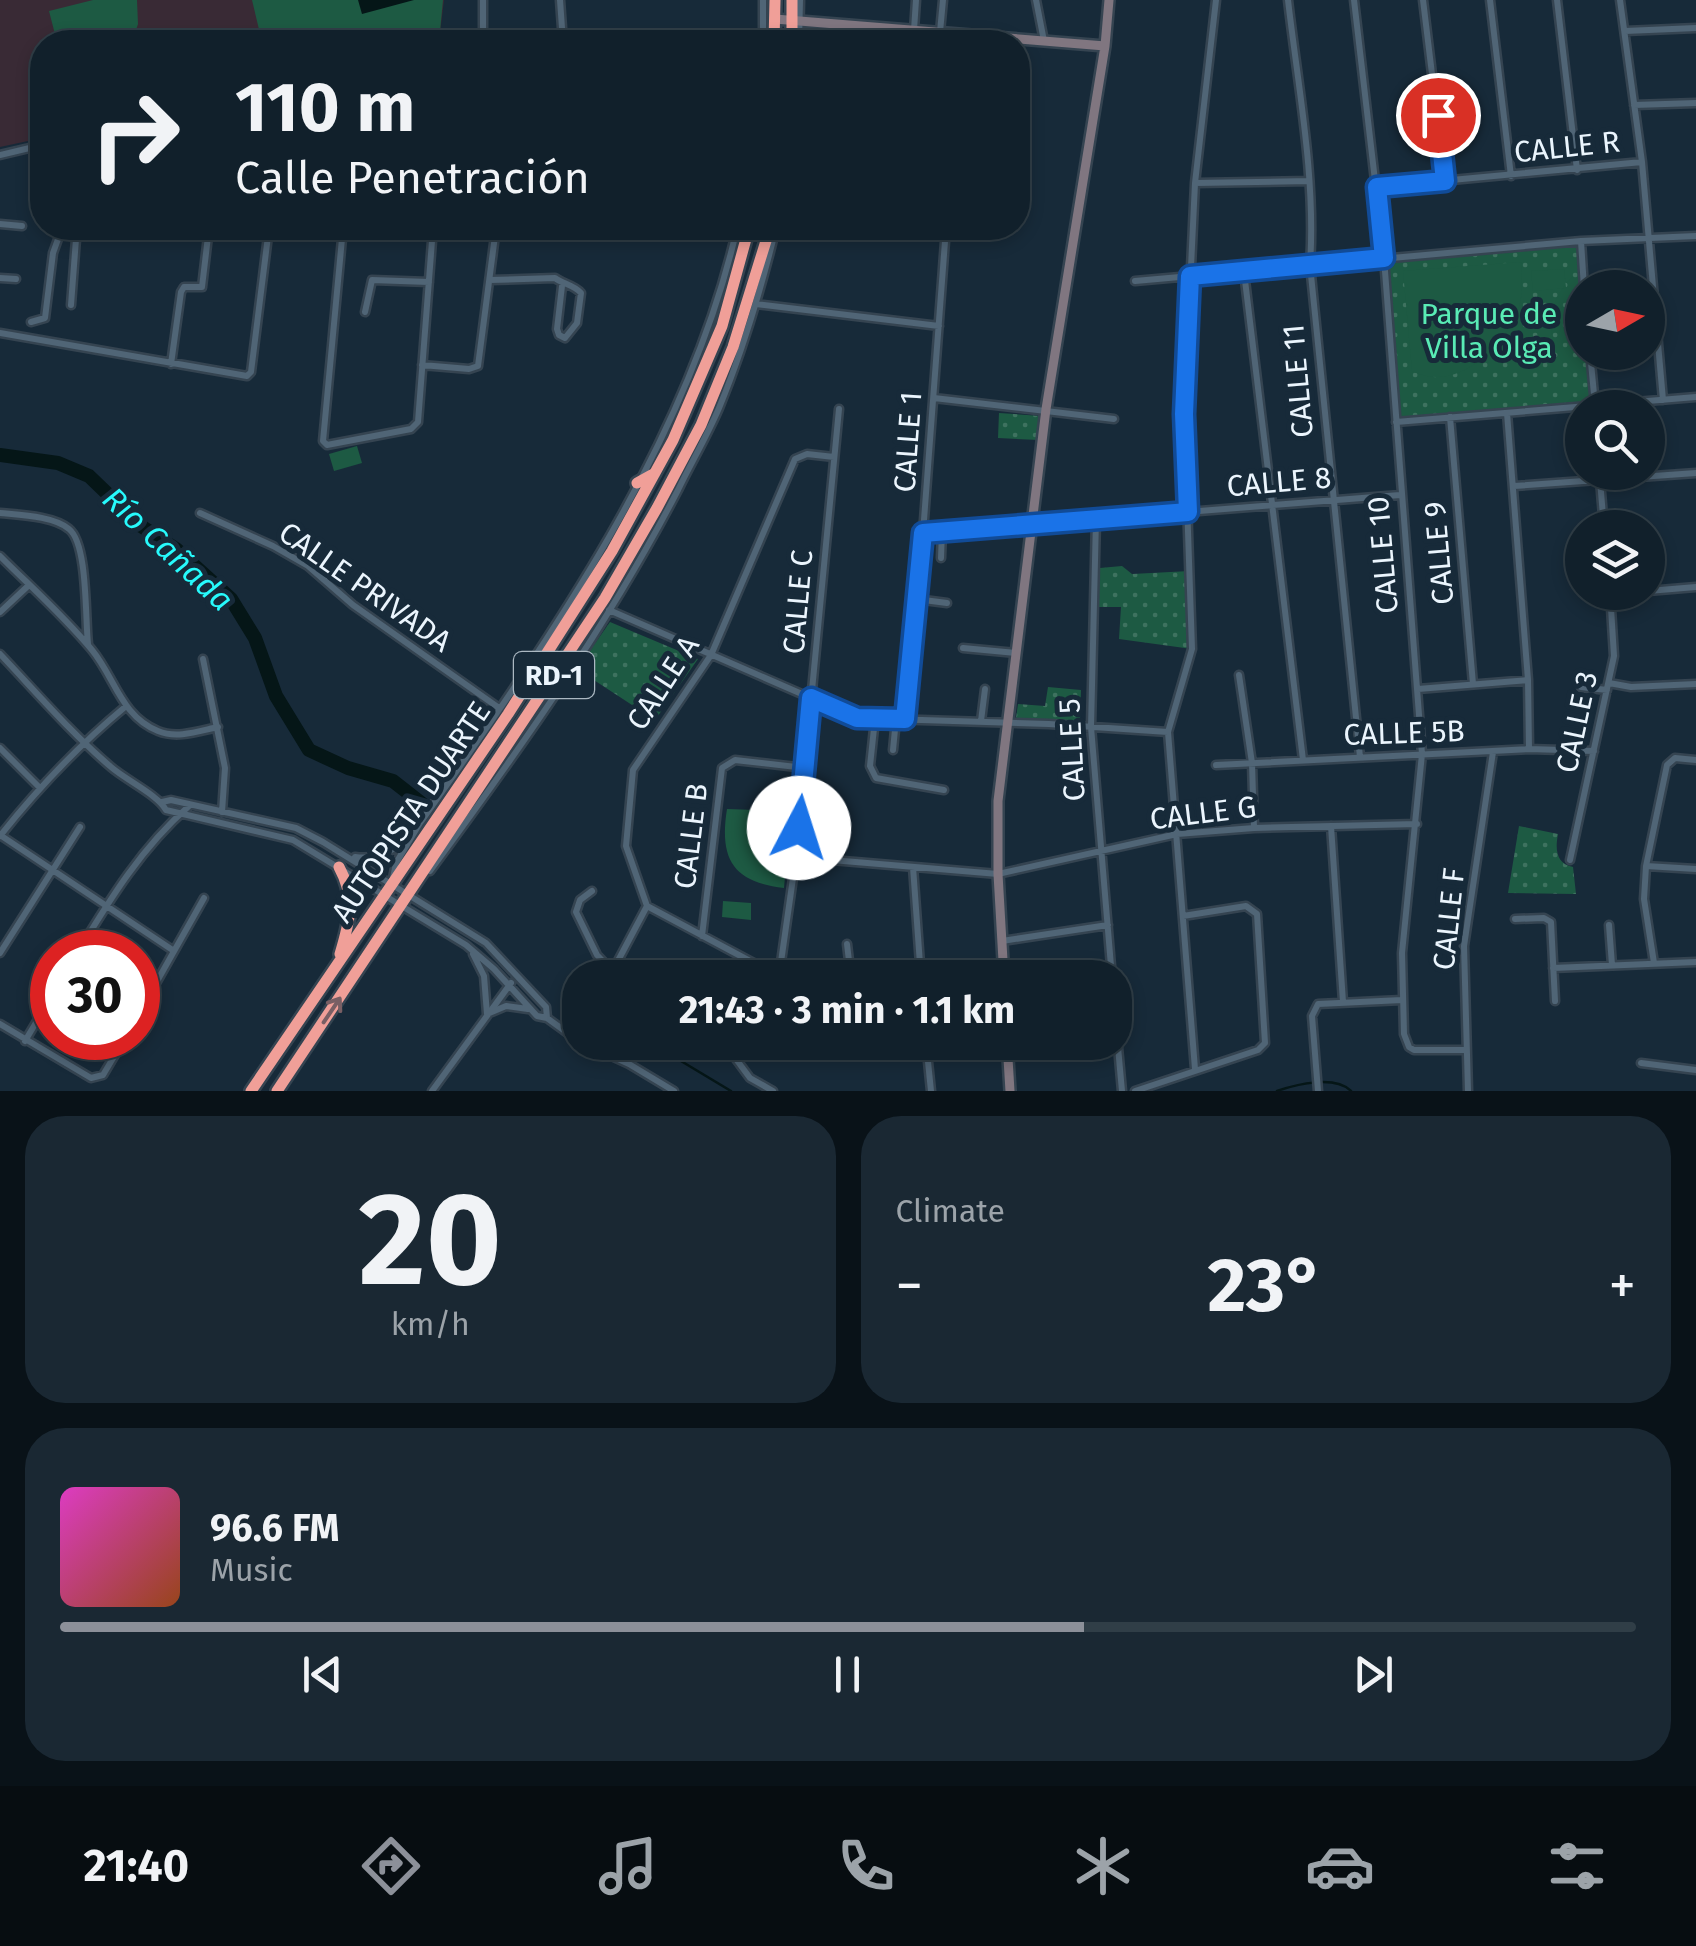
<!DOCTYPE html>
<meta charset="utf-8">
<style>
:root{--surface:#11202b;--page:#1a2833;--text:#f1f3f6;--muted:#9ca3a9;--line:#303e47;--accent:#8c9099}
body{margin:0;font-family:"Fira Sans",sans-serif;background:var(--page);color:var(--text);height:100vh;display:flex;flex-direction:column;font-size:38px;white-space:nowrap}
*{box-sizing:border-box;margin:0}
p{font-size:32px;color:var(--muted)}
.icon{flex:none;width:55px;height:55px;fill:none;stroke:currentColor;stroke-width:2;stroke-linecap:round;stroke-linejoin:round}
.map{position:relative;height:1091px;overflow:hidden}
.side{display:flex;flex-direction:column;gap:25px;padding:25px;background:#091218;flex:1}
.side>*{flex:none}
.top-card{position:absolute;left:30px;top:30px;width:1000px;height:210px;border-radius:40px;box-shadow:0 5px 15px #0003,0 0 0 2px var(--line);background:#11202b;color:var(--text);overflow:hidden}
.needle{width:65px;rotate:81deg}
.tools{position:absolute;left:1565px;top:270px;display:grid;gap:20px}
.tools a{display:grid;place-items:center;width:100px;height:100px;border-radius:50%;background:var(--surface);box-shadow:0 5px 15px #0003,0 0 0 2px var(--line);font-size:50px}
.speed{position:absolute;left:30px;top:930px;display:flex;gap:20px;font-size:50px;font-weight:700;text-align:center}
.speed>*{display:grid;place-content:center;width:130px;height:130px;border-radius:50%;background:var(--surface);box-shadow:0 5px 15px #0003,0 0 0 2px var(--line);line-height:1}
.speed .limit{border:15px solid #d22;background:#fff;color:#111}
.pin{position:absolute;display:grid;place-items:center;width:85px;height:85px;color:#fff;margin:-42px;border:5px solid #fff;border-radius:50%;box-shadow:0 2px 10px #0007}
.me{position:absolute;width:110px;margin:-55px;rotate:5deg;stroke-linejoin:round;filter:drop-shadow(0 0 8px #0008)}
.turn{display:flex;align-items:center;gap:35px;height:210px;padding:0 40px;font-size:45px}
.turn .icon{width:130px;height:130px;stroke-width:2.5}
.turn b{display:block;font-size:70px;line-height:85px}
.big{font-size:75px;font-weight:700;line-height:1.1}
.side .widget{flex:1;display:flex;flex-direction:column;justify-content:center;gap:15px;min-width:0;padding:0 35px;border-radius:40px;background:var(--page)}
.side .dial{align-items:center;gap:0}
.dial b{font-size:130px;line-height:1}
.song{display:flex;align-items:center;gap:30px}
.cover{width:120px;height:120px;border-radius:15px;background:linear-gradient(135deg,hsl(310 70% 55%),hsl(20 70% 35%))}
.played{height:10px;border-radius:5px;background:linear-gradient(90deg,var(--accent) 65%,var(--line) 65%)}
.keys{display:flex;justify-content:space-around;direction:ltr}
.heat{display:flex;justify-content:space-between;align-items:center;font-size:55px;direction:ltr}
.side .tiles{flex:1;display:grid;gap:25px;grid-template-columns:1fr 1fr}
.widget:last-child{grid-column:span 2}
.trip{position:absolute;left:562px;top:960px;width:570px;height:100px;border-radius:40px;background:var(--surface);box-shadow:0 5px 15px #0003,0 0 0 2px var(--line);font-weight:700;line-height:100px;text-align:center}
.dock{display:flex;height:160px;justify-content:space-around;align-items:center;background:#070d11;color:var(--muted)}
.dock .icon{width:70px;height:70px}
.dock .active{color:var(--accent)}
.dock b{font-size:45px;color:var(--text)}
.map>svg:first-child{display:block}
</style>
<div class="map">
<svg width="1696" height="1091" viewBox="0 0 1696 1091">
<defs>
<pattern id="green-dots" width="8" height="8" patternUnits="userSpaceOnUse" patternTransform="scale(2.5)"><rect width="8" height="8" fill="#1d5a43"/><path d="M2 2h.1M6 6h.1" fill="none" stroke="#3e725f" stroke-width="1.8" stroke-linecap="round"/></pattern>
</defs>
<rect width="100%" height="100%" fill="#172a39"/>
<path fill="#392a35" d="M0 0H444L439 42H42V138L0 147Z"/>
<path fill="url(#green-dots)" d="M1581 241 1582 352 1590 353 1595 405 1396 422 1384 258Z
M999 413 1041 416 1039 440 998 438Z
M1122 566 1132 574 1190 571 1192 649 1119 639 1121 607H1098L1100 568Z
M610 622 698 659 655 720 577 669Z
M1048 687 1081 690 1080 721 1016 718 1018 704 1045 706Z
M1519 826 1558 834C1555 849 1556 864 1573 867L1576 894 1508 893Z"/>
<path fill="#1d5a43" d="M93 0H137L138 24 132 42H57L49 11Z
M252 0H443L439 42H262Z
M1521 262C1522 281 1524 300 1515 317 1496 354 1454 392 1412 371L1403 271Z
M1564 269 1566 288 1533 291 1531 271Z
M357 446 362 463 334 471 329 454Z
M727 809 791 811 784 888C733 882 719 859 727 809Z
M723 901 751 903V920L722 917Z"/>
<path fill="#051617" d="M358 0H414L362 14Z"/>
<g fill="none" stroke-linecap="round" stroke-linejoin="round">
<path stroke="#051617" stroke-width="2.5" d="M639 1042 676 1058 731 1091
M1277 1091C1297 1084 1335 1075 1351 1091"/>
<path stroke="#051617" stroke-width="14" d="M0 455 58 463 89 476 141 526 176 549 231 599 255 638 276 696 309 750 348 768 393 781 425 806"/>
<defs>
<path id="street" d="M483 0V42
M560 0 563 42
M1036 0 1044 41
M1288 0C1298 87 1316 177 1310 265L1360 757
M1354 0 1384 258 1422 754 1402 953 1404 1034 1409 1047 1414 1050H1466
M1423 0 1445 181
M1490 0 1511 176
M1557 0 1577 170
M1620 0 1642 162 1663 400
M852 26V42
M914 30 916 0
M1625 31 1696 28
M940 32 943 0
M763 42V0
M799 42 800 0
M1634 105 1696 103
M0 155 42 145
M1195 183 1309 181
M1377 187 1642 162
M0 224 22 226
M343 228 323 441 327 445 411 429 418 422 433 228
M1581 241 1584 288
M1244 272 1303 760
M0 278 16 279
M490 280 555 278C563 284 574 285 581 293L577 323 565 338 559 335 557 329 562 286
M1135 281 1581 241 1696 236
M756 304 939 326
M71 305 76 239 71 228
M365 312 372 280 429 282
M31 322 45 318 53 253 62 228
M0 333 247 376 251 372 269 228
M1590 352 1595 405
M171 364 181 292 184 287H202L209 228
M422 365 469 369 478 366 496 228
M934 398 1114 419
M1507 413 1528 680 1529 749
M1450 417 1473 684
M1396 422 1696 397
M1600 480 1604 528
M1514 486 1696 473
M0 513C20 515 54 516 69 529 88 544 85 618 88 644
M200 513 273 546 308 566 353 605 499 708
M1096 519 1091 727 1112 978
M923 533 1400 495
M0 556C30 586 64 616 92 650 115 678 121 716 158 731 177 739 199 731 218 727
M941 558 942 531
M1648 591 1696 587
M916 599 947 603
M609 610 857 718 1049 724 1168 732
M0 612 29 585
M963 648 1016 653
M0 654C36 692 71 733 111 767 126 780 158 795 166 810L293 840 466 945 494 969 537 1016 547 1018 580 1042
M203 659 225 768 222 812
M1239 675 1252 763 1254 828
M1609 683 1631 687 1696 684
M1581 687 1607 690
M1418 689 1528 680
M875 719 870 766 876 778 944 790
M905 719 923 533 946 228
M981 721 985 689
M0 748 39 787
M893 750 896 719
M1216 765 1529 749 1594 751
M162 802 171 800 296 828 323 842 486 943 546 1007 547 1018
M1331 826 1343 1002
M0 835 174 951
M0 836C38 788 78 746 125 707
M355 857C377 860 394 852 409 835
M796 857 998 874 1177 834 1254 828 1417 824
M1570 860 1614 656 1610 592
M1646 866 1696 869
M913 867 921 978
M430 871C520 749 608 625 678 490 691 463 707 436 719 408 743 350 761 289 776 228
M393 878 396 863 420 823C547 643 688 445 737 228
M592 891 580 900 576 912 597 955 619 978
M647 906 778 976
M1515 919 1544 918 1551 922 1555 1001
M1609 925 1612 965
M702 936 722 768 735 760 805 768
M1002 941 1108 925
M847 944 851 978
M78 952C110 899 142 847 189 806
M0 953 80 827
M473 954 484 976 487 1014 506 1006 528 1009
M1654 963 1644 899 1646 866 1667 765 1675 758 1696 760
M1553 968 1696 962
M612 972 647 906 626 846 633 770 711 655 795 459 807 454 834 457
M779 976 796 857 839 409
M1115 1014 1122 1091
M138 1015 204 898
M0 1024 91 1078 103 1075 125 1038
M25 1041 52 996
M581 1042 629 1064 674 1091
M926 1042 931 1091
M730 1051 750 1078 773 1091
M1641 1063 1696 1070
M1195 1069 1168 732 1192 649 1184 414 1195 183 1216 0
M432 1091 511 983
M1135 1091 1258 1050 1265 1043 1257 914 1246 906 1183 916
M1318 1091 1312 1016 1318 1004 1402 1000
M1468 1091 1464 946 1493 752"/>
<path id="secondary" d="M775 19 1105 46
M1004 978 998 874V801L1046 409 1105 46 1109 0
M1007 1042 1010 1091"/>
<path id="highway" d="M774 42 775 0
M792 42V0
M637 483 655 473
M339 867C356 898 350 921 340 954
M251 1091 508 714 612 551 673 440 722 326 749 228
M277 1091 605 598 657 508 701 425 733 347 770 228"/>
</defs>
<use href="#street" stroke="#354451" stroke-width="11"/>
<use href="#secondary" stroke="#354451" stroke-width="14"/>
<use href="#highway" stroke="#354451" stroke-width="16"/>
<use href="#street" stroke="#506576" stroke-width="6"/>
<use href="#secondary" stroke="#807680" stroke-width="9"/>
<use href="#highway" stroke="#f09f98" stroke-width="11"/>
</g>
<defs><path id="oneway-shaft" d="M-6 0H5M1.5-3L5.5 0L1.5 3" fill="none" stroke-width="1.6" stroke-linecap="round" stroke-linejoin="round" transform="scale(2.5)"/></defs>
<use stroke="#795f64" href="#oneway-shaft" transform="translate(332 1010) rotate(-56)"/>
<g fill="none" stroke-linecap="round" stroke-linejoin="round">
<defs>
<path id="route" d="M799 828 811 698 857 718 905 719 923 533 1188 512 1184 414 1190 276 1384 258 1377 187 1445 181 1438 115"/>
</defs>
<use href="#route" stroke="#114b97" stroke-width="25"/>
<use href="#route" stroke="#1a73e8" stroke-width="18"/>
</g>
<g text-anchor="middle" dominant-baseline="central" stroke-width="10" stroke-linejoin="round" paint-order="stroke">
<rect fill="#172a39" stroke="#abb8c2" stroke-width="2.5" x="514" y="652" width="80" height="46" rx="8"/>
<g font-size="28" font-weight="bold" fill="#ebf5fd">
<text x="554" y="675">RD-1</text>
</g>
<g font-size="30" fill="#ebf5fd" stroke="#172a39">
<text transform="translate(1567 147) rotate(-6)">CALLE R</text>
<text transform="translate(1298 381) rotate(-95)">CALLE 11</text>
<text transform="translate(908 442) rotate(-86)">CALLE 1</text>
<text transform="translate(1279 482) rotate(-5)">CALLE 8</text>
<text transform="translate(1439 553) rotate(-95)">CALLE 9</text>
<text transform="translate(1383 555) rotate(-95)">CALLE 10</text>
<text transform="translate(365 587) rotate(35)">CALLE PRIVADA</text>
<text transform="translate(798 602) rotate(-85)">CALLE C</text>
<text transform="translate(663 683) rotate(-57)">CALLE A</text>
<text transform="translate(1577 722) rotate(-78)">CALLE 3</text>
<text transform="translate(1404 733) rotate(-2)">CALLE 5B</text>
<text transform="translate(1072 750) rotate(-93)">CALLE 5</text>
<text transform="translate(411 812) rotate(-56)">AUTOPISTA DUARTE</text>
<text transform="translate(1203 813) rotate(-7)">CALLE G</text>
<text transform="translate(691 836) rotate(-83)">CALLE B</text>
<text transform="translate(1449 919) rotate(-84)">CALLE F</text>
</g>
<g font-size="30" fill="#59ebb5" stroke="#172a39">
<text x="1489" y="314">Parque de<tspan x="1489" dy="34">Villa Olga</tspan></text>
</g>
<g font-size="32" font-style="italic" fill="#27fafc" stroke="#172a39">
<text transform="translate(168 549) rotate(43)">Río Cañada</text>
</g>
</g>
</svg>
<div class="tools">
<a><svg class="needle" viewBox="-14 -14 28 28"><path d="M0-13l5 13h-10z" fill="#e53935"/><path d="M0 13l5-13h-10z" fill="#9ca3a9"/></svg></a>
<a><svg class="icon" aria-label="search" viewBox="0 0 24 24"><circle cx="10" cy="10" r="6"/><path d="M15 15l6 6"/></svg></a>
<a><svg class="icon" aria-label="layers" viewBox="0 0 24 24"><path d="M12 4l9 5-9 5-9-5zM3 14l9 5 9-5"/></svg></a>
</div>
<div class="speed"><div class="limit">30</div></div>
<div class="pin" style="left:1438px;top:115px;background:#d93025"><svg class="icon" aria-label="arrive" viewBox="0 0 24 24"><path d="M6 21V4h12l-3 4 3 4H6"/></svg></div>
<svg class="me" style="left:799px;top:828px" viewBox="-20 -20 40 40"><circle r="19" fill="#fff"/><path d="M0-13L10 11 0 6-10 11z" fill="#1a73e8"/></svg>
<div class="trip">21:43 · 3 min · 1.1 km</div>
<div class="top-card">
<div class="turn"><svg class="icon" aria-label="right" viewBox="0 0 24 24"><path d="M7 20v-9h11M14 6l5 5-5 5"/></svg><div><b>110 m</b>Calle Penetración</div></div>
</div>
</div>
<section class="side">
<div class="tiles">
<div class="widget dial"><b>20</b><p>km/h</p></div>
<div class="widget"><p>Climate</p>
<div class="heat"><a>−</a><b class="big">23°</b><a>+</a></div>
</div>
<div class="widget">
<div class="song"><i class="cover"></i><div><b>96.6 FM</b><p>Music</p></div></div>
<div class="played"></div>
<div class="keys"><svg class="icon" aria-label="previous" viewBox="0 0 24 24"><path d="M18 5L8 12l10 7zM5 5v14"/></svg><svg class="icon" aria-label="pause" viewBox="0 0 24 24"><path d="M8 5v14M16 5v14"/></svg><svg class="icon" aria-label="next" viewBox="0 0 24 24"><path d="M6 5l10 7-10 7zM19 5v14"/></svg></div>
</div>
</div>
</section>
<nav class="dock">
<b>21:40</b>
<svg class="icon active" aria-label="directions" viewBox="0 0 24 24"><path d="M12 3l9 9-9 9-9-9zM9 14v-3h6M13 9l2 2-2 2"/></svg>
<svg class="icon" aria-label="music" viewBox="0 0 24 24"><path d="M9 18V5l10-2v13"/><circle cx="6" cy="18" r="3"/><circle cx="16" cy="16" r="3"/></svg>
<svg class="icon" aria-label="phone" viewBox="0 0 24 24"><path d="M5 4h4l2 5-3 2q2 4 5 5l2-3 5 2v4C11 20 4 13 5 4z"/></svg>
<svg class="icon" aria-label="climate" viewBox="0 0 24 24"><path d="M12 3v18M4 7l16 10M4 17L20 7"/></svg>
<svg class="icon" aria-label="car" viewBox="0 0 24 24"><path d="M5 17H2v-5l4-1 3-4h7l3 4 3 1v5h-3M9 17h6M6 11h13"/><circle cx="7" cy="17" r="2"/><circle cx="17" cy="17" r="2"/></svg>
<svg class="icon" aria-label="filters" viewBox="0 0 24 24"><path d="M4 7h16M4 17h16"/><circle cx="9" cy="7" r="2"/><circle cx="15" cy="17" r="2"/></svg>
</nav>
